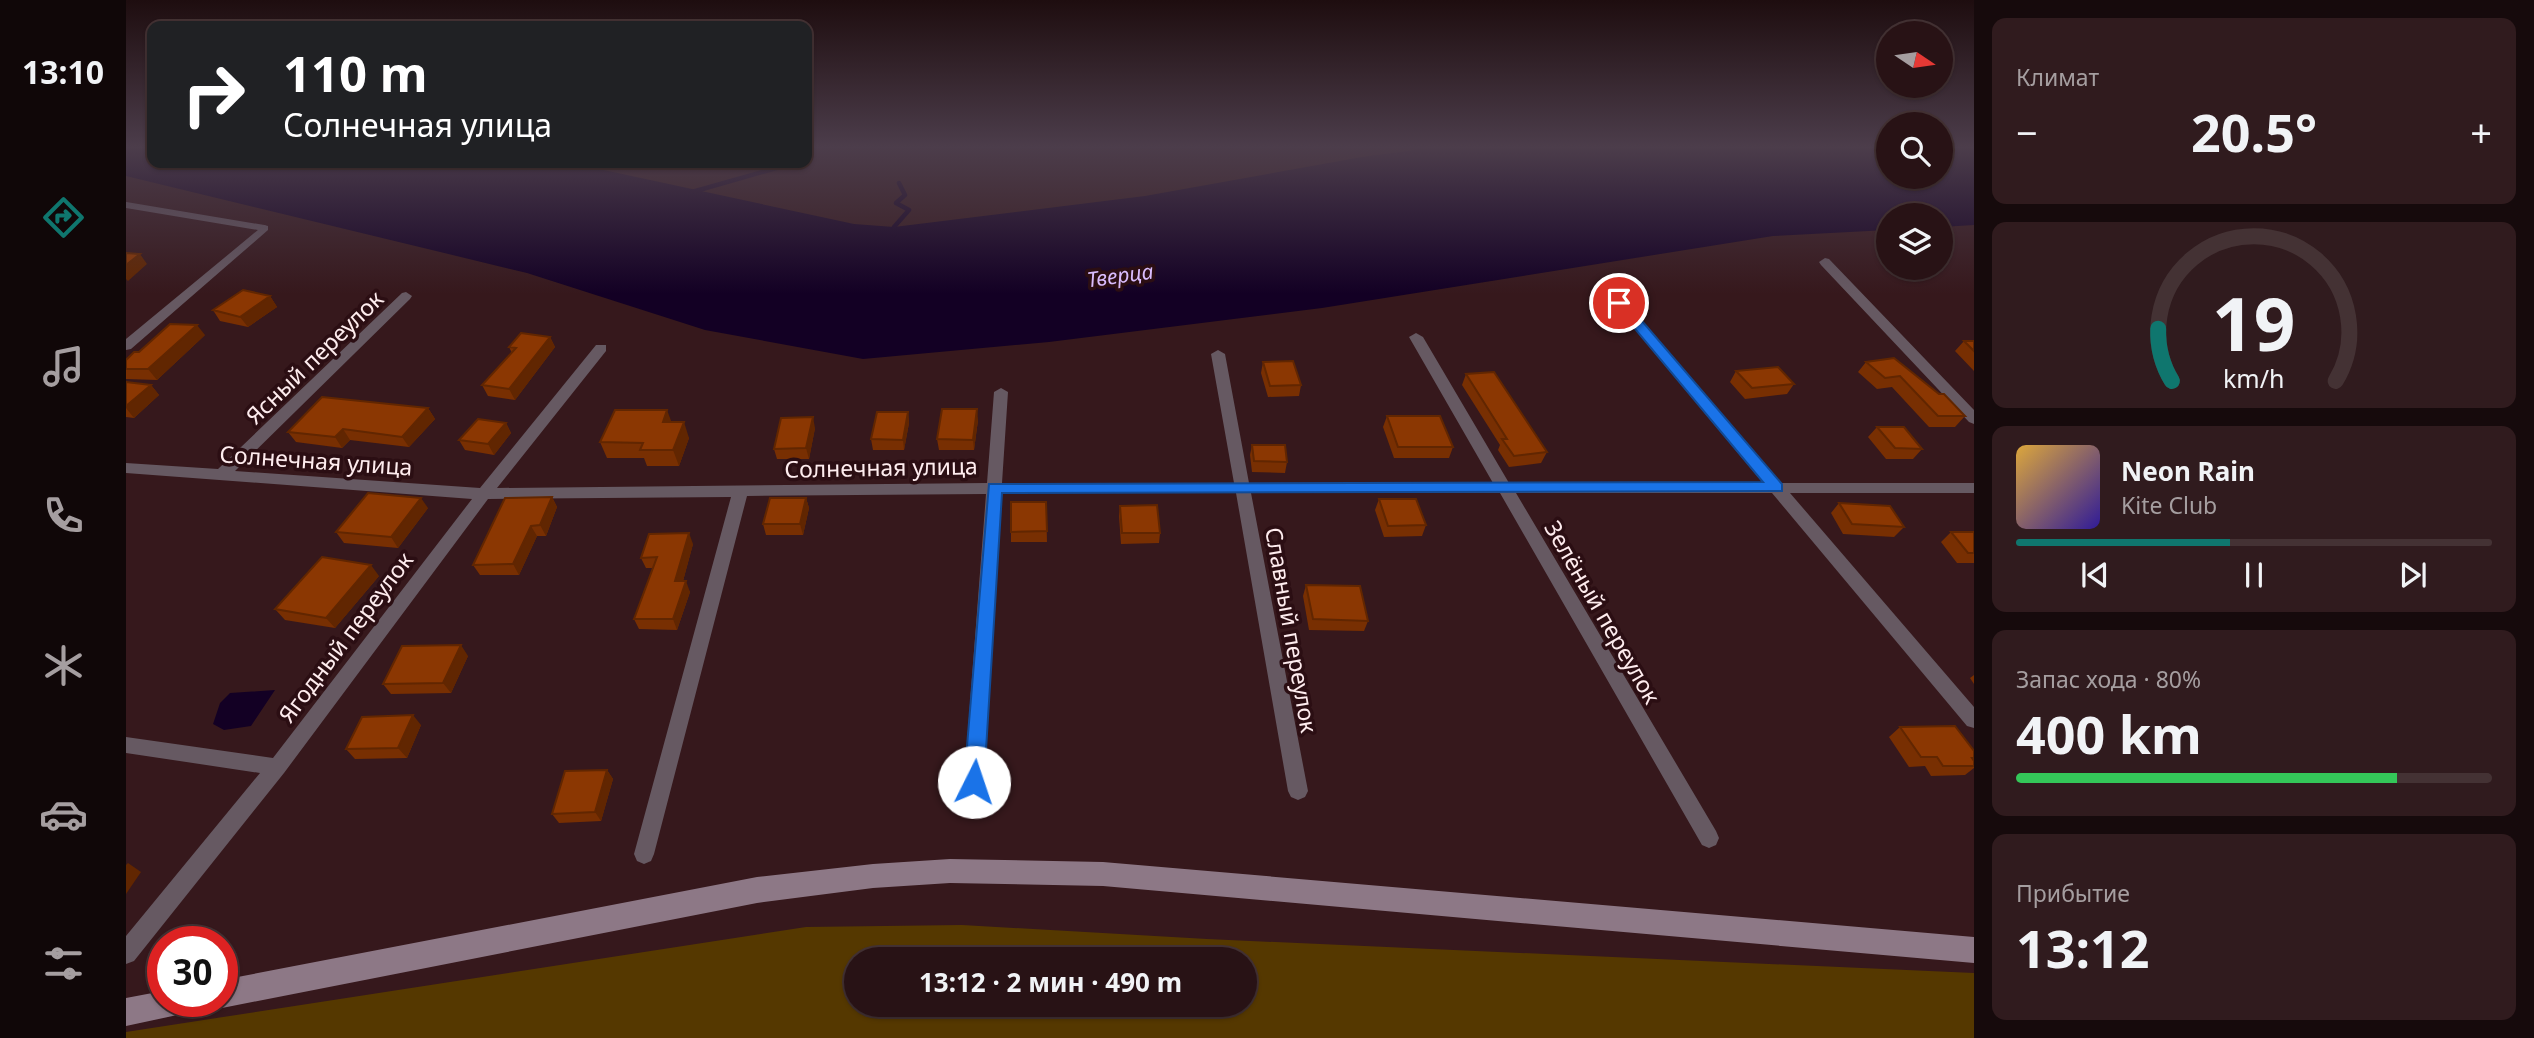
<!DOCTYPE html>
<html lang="ru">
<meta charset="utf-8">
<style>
:root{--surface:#281215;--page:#301b1e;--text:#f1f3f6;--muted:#a59ea0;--line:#443234;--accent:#0f766e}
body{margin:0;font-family:"Noto Sans",sans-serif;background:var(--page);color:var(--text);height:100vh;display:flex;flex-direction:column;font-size:26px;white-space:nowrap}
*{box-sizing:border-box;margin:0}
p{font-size:23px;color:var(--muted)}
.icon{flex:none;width:38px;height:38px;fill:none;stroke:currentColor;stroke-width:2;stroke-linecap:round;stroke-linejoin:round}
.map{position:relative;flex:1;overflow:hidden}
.side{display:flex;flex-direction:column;gap:18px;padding:18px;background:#160a0c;width:560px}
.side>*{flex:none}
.banner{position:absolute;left:21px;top:21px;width:665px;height:147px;border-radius:14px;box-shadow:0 2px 5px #0004,0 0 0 2px var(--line);background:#202124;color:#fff;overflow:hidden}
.needle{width:46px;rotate:103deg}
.controls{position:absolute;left:1750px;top:21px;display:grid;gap:14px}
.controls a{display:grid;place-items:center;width:77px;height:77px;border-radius:50%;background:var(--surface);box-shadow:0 2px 5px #0004,0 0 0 2px var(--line);font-size:35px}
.speed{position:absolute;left:21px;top:926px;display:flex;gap:14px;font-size:35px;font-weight:700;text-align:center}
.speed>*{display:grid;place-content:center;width:91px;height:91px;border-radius:50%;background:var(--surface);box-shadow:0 2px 5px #0004,0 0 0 2px var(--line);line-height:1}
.speed .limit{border:10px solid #d22;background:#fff;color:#111}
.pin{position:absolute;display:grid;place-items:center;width:60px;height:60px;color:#fff;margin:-30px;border:4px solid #fff;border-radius:50%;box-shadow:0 2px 7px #0007}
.me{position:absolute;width:77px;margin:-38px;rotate:4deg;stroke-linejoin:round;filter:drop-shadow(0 0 5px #0008)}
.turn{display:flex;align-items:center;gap:24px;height:147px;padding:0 21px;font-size:32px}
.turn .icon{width:91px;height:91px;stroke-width:2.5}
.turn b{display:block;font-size:49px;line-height:60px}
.big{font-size:52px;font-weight:700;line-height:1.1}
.side .tile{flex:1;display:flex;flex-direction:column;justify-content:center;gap:10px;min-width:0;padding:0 24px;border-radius:14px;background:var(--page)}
.side .dial{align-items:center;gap:0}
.dial svg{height:182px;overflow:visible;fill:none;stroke:var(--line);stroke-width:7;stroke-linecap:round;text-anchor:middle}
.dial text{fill:var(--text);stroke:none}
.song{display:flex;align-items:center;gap:21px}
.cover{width:84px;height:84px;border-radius:10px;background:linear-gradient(135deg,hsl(40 70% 55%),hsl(250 70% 35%))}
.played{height:7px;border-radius:4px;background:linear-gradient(90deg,var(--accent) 45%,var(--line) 45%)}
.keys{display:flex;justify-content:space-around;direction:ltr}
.heat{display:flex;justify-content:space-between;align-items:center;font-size:38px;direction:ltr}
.charge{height:10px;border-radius:5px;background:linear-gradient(90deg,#34c759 80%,var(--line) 0)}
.trip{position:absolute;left:718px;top:947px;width:413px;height:70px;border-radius:35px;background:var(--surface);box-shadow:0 2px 5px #0004,0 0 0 2px var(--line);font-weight:700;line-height:70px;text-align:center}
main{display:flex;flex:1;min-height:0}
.dock{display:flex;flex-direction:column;width:126px;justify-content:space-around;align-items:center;background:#100708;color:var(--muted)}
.dock .icon{width:49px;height:49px}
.dock .selected{color:var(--accent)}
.dock b{font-size:32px;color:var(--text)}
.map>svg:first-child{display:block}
</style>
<main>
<nav class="dock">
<b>13:10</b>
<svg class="icon selected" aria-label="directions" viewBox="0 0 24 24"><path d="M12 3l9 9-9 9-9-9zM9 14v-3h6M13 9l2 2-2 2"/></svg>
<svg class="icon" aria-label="music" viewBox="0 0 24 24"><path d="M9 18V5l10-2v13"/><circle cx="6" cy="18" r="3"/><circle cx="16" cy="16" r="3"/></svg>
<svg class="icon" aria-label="phone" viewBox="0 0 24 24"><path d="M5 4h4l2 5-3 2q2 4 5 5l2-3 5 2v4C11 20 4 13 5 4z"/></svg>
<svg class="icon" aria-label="climate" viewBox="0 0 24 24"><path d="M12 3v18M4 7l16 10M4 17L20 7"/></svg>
<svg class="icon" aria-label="car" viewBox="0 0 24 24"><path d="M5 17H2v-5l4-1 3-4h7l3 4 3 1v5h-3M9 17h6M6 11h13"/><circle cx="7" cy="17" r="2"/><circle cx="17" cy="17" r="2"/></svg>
<svg class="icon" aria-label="filters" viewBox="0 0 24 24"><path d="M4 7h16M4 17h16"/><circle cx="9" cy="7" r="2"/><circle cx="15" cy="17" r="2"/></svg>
</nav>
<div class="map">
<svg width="1848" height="1038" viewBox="0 0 1848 1038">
<rect width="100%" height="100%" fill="#36181c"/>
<path fill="#553800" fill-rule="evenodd" d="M836 925 1081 939 1848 973V1038H0V1032L680 927ZM730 959H1118V1004H730Z"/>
<path fill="#130024" d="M0 148H26V163H445L728 224 768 227 1019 196 1236 157 1304 148H1762V177H1815V148H1848V225L1815 227V215H1762V230L1647 236 1196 308 923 342 737 359 579 330 401 273 0 176Z
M149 690 125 726 98 730 87 724 94 703 104 693Z"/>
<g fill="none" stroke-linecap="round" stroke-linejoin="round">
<path stroke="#130024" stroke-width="4.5" d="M681 151 684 148
M566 192 668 163
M768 235V227L783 210 770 203 779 195 773 183"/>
<path stroke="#665962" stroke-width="6" d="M0 205 138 228"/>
<path fill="#665962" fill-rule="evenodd" d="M138 225 142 226V230L5 349 0 350V339Z
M1699 258 1703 259 1848 410V424L1843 422 1695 265 1693 262Z
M280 292 286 296 284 299 109 471 354 488 470 345H480V351L371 488 861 483 868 392 875 388 882 392 876 483H1108L1085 354 1092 350 1099 354 1123 483H1367L1283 337 1290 333 1297 337 1383 483H1637L1487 303 1489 300H1497L1655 483H1848V493H1664L1848 707V728L1841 726 1646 493H1390L1590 831 1593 838 1590 845 1583 848 1576 845 1374 493H1125L1182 791 1179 797 1172 800 1165 797 1162 791 1110 493H876L858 782 855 788 848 791 841 788 838 782 860 494 621 496 528 854 525 861 518 864 511 861 508 854 605 497 362 499 158 773 8 961 0 964V936L134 773 0 753V737L147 758 346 499 0 473V463L92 469 276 293Z"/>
<path fill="#8d7886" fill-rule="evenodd" d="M824 859 977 862 1848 937V963L977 886 824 883 747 888 631 903 96 1008 85 1001H96V980L631 877 747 864Z
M37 991V1001H74L70 1011 0 1026V998Z"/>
</g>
<path fill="#782f02" d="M144 296 151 307 122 327 94 321 87 310Z
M79 335 31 380 0 379V360L13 352Z
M424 337 429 347 389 400 362 396 356 385 386 353 383 347Z
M1838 341H1848V371L1829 351Z
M1768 358 1839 416 1829 427H1803L1766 387 1751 389 1732 372 1740 362Z
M1137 362 1175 385 1173 396 1142 397 1135 373Z
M1610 371 1668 384 1661 394 1619 399 1604 382Z
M1340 374 1421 452 1415 463 1383 467 1372 450 1374 445 1336 385Z
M0 382 25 385 33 395 8 418 0 417Z
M302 408 309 419 283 447 224 440 216 448 170 442 162 432Z
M782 412 783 423 778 450H747L745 439Z
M1261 416 1327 447 1323 458H1268L1257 427Z
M852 420 848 450H813L811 439Z
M546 422 563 438 553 466H521L518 458H481L474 442Z
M380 423 385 433 368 455 339 450 333 440Z
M1751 427 1796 449 1787 459H1760L1742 437Z
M689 428 683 459H651L648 449Z
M1126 445 1161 462 1159 473 1126 472 1124 455Z
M426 497 431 507 420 536H411L393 575H354L347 565Z
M680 498 683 508 677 535H640L637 524Z
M1253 499 1300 525 1296 536 1258 537 1249 510Z
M920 502 921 542H885V532Z
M1713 503 1778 527 1768 537 1717 534 1705 513Z
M994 506 1034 533 1033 543 995 544 993 516Z
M302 508 272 548 218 543 210 532Z
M1825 532H1848V563H1831L1815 542Z
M567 544 557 581 564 592 551 630 513 629 508 619 527 568H520L515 558Z
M253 576 209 628 159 620 149 609Z
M1180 585 1242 621 1238 631 1183 630 1177 596Z
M342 656 325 693 265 694 257 684Z
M1848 675V684L1844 678Z
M295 725 281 758 229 759 220 749Z
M1774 727 1848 751V768L1839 775 1805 776 1799 766 1783 767 1763 737Z
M481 770 487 779 475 821 433 823 426 814Z"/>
<path fill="#612601" d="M14 254 21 264 2 281 0 279V265Z
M144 296 151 307 122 327 114 317Z
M71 325 79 335 31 380 22 369Z
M424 337 429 347 389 400 383 389Z
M25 385 33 395 8 418 0 408V406Z
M302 408 309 419 283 447 276 437Z
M851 409 852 420 848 450 847 440Z
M541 410 547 426 537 422Z
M782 412 783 423 778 450 777 440Z
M687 417 689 428 683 459 680 448Z
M558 422 563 438 553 466 547 450Z
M380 423 385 433 368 455 362 444Z
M217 429 224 440 216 448 209 437Z
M426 497 431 507 420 536 414 525Z
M295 498 302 508 272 548 265 537Z
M680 498 683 508 677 535 674 524Z
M405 526 411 536 393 575 387 564Z
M563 533 567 544 554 592 549 581Z
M245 565 253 576 209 628 200 618Z
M560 581 564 592 551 630 547 619Z
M335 645 342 656 325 693 317 683Z
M287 715 295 725 281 758 272 748Z
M481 770 487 779 475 821 469 812Z
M2 863 15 872 0 894V865Z"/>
<path fill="#8b3702" stroke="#612601" stroke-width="2" d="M0 253 14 254 0 265Z
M117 290 144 296 114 317 87 310Z
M44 324 71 325 22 369H0V360L8 352H13Z
M395 333 424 337 383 389 356 385 390 348 383 347Z
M1838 341H1848V351Z
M1768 358 1813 394H1818L1839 416H1812L1774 376 1759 378 1740 362Z
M1167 361 1175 385 1144 386 1137 362Z
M1652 367 1668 384 1626 388 1610 371Z
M1368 372 1421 452 1388 456 1376 439H1381L1340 374Z
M0 382 25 385 0 406Z
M196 397 302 408 276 437 217 429 209 437 162 432Z
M816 409H851L847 440 811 439Z
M489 410H541L537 422H558L547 450H514L517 443 474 442Z
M751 412H782L777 440 745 439Z
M1261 416H1314L1327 447H1272Z
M687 417 680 448 648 449 655 418Z
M352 419 380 423 362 444 333 440Z
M1751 427H1778L1796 449 1769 448Z
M1126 445H1159L1161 462 1128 461Z
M242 493 295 498 265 537 210 532Z
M426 497 414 525 405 526 387 564 347 565 379 498Z
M644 498H680L674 524H637Z
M1253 499H1290L1300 525 1262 526Z
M885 502H920L921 531 885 532Z
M1713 503 1764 506 1778 527 1726 524Z
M1031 505 1034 533H996L994 506Z
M1825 532H1848V553H1842Z
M563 533 549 581H560L547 619H508L531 557 515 558 523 534Z
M196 557 245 565 200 618 149 609Z
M1180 585 1234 586 1242 621 1187 619Z
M335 645 317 683 257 684 276 646Z
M287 715 272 748 220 749 236 717Z
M1829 726 1848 751V758H1846L1848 761V766H1817L1811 757H1795L1774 727Z
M481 770 469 812 426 814 439 771Z"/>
<linearGradient id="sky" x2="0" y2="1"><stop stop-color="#1e0d0f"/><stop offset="0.5" stop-color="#4c3d4b"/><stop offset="1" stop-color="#4c3d4b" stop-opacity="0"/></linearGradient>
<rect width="1848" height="294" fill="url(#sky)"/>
<path fill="#1a73e8" stroke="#114b97" stroke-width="2" d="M1489 300H1498L1656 484V491L876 493 858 782 855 788 848 791 841 788 838 782 863 484 1637 482 1489 305Z"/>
<g text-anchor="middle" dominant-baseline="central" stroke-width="7" stroke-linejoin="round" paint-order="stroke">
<g font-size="21" font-style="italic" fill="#d9bcfd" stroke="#2b0e13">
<text transform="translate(994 275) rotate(-8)">Тверца</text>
</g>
<g font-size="23" fill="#feecee" stroke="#2b0e13">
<text transform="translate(188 357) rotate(-44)">Ясный переулок</text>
<text transform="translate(190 460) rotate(4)">Солнечная улица</text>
<text transform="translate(755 467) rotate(-1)">Солнечная улица</text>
<text transform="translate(1477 612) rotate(60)">Зелёный переулок</text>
<text transform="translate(1166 630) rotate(80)">Славный переулок</text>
<text transform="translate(219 637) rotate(-53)">Ягодный переулок</text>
</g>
</g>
</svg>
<div class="controls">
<a><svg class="needle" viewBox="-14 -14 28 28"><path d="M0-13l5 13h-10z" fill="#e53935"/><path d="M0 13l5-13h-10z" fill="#a59ea0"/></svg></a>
<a><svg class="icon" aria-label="search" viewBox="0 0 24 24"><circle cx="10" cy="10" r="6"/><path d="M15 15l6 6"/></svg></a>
<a><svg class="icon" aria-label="layers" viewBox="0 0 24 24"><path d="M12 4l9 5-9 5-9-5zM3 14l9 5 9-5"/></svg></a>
</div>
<div class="speed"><div class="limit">30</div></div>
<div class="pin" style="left:1493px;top:303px;background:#d93025"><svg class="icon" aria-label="arrive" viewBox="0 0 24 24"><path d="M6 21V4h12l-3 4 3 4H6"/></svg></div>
<svg class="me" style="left:848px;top:782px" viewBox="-20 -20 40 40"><circle r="19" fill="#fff"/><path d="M0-13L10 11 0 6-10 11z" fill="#1a73e8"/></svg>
<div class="trip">13:12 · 2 мин · 490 m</div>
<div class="banner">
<div class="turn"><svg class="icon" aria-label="right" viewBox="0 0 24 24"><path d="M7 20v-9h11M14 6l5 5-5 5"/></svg><div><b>110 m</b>Солнечная улица</div></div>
</div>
</div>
<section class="side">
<div class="tile"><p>Климат</p>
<div class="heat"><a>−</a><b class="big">20.5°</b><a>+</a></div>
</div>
<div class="tile dial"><svg viewBox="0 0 100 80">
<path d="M14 69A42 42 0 1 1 86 69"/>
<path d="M14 69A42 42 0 0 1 8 46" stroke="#0f766e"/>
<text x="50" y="56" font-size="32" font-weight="700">19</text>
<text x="50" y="72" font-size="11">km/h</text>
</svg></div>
<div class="tile">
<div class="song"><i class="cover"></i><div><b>Neon Rain</b><p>Kite Club</p></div></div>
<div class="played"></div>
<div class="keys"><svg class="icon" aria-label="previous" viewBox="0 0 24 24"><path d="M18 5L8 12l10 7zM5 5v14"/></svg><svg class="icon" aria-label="pause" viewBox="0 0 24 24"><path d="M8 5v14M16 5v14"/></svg><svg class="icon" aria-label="next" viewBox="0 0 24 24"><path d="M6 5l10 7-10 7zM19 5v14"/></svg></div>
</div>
<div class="tile"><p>Запас хода · 80%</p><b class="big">400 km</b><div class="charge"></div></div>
<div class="tile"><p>Прибытие</p><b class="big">13:12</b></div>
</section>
</main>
